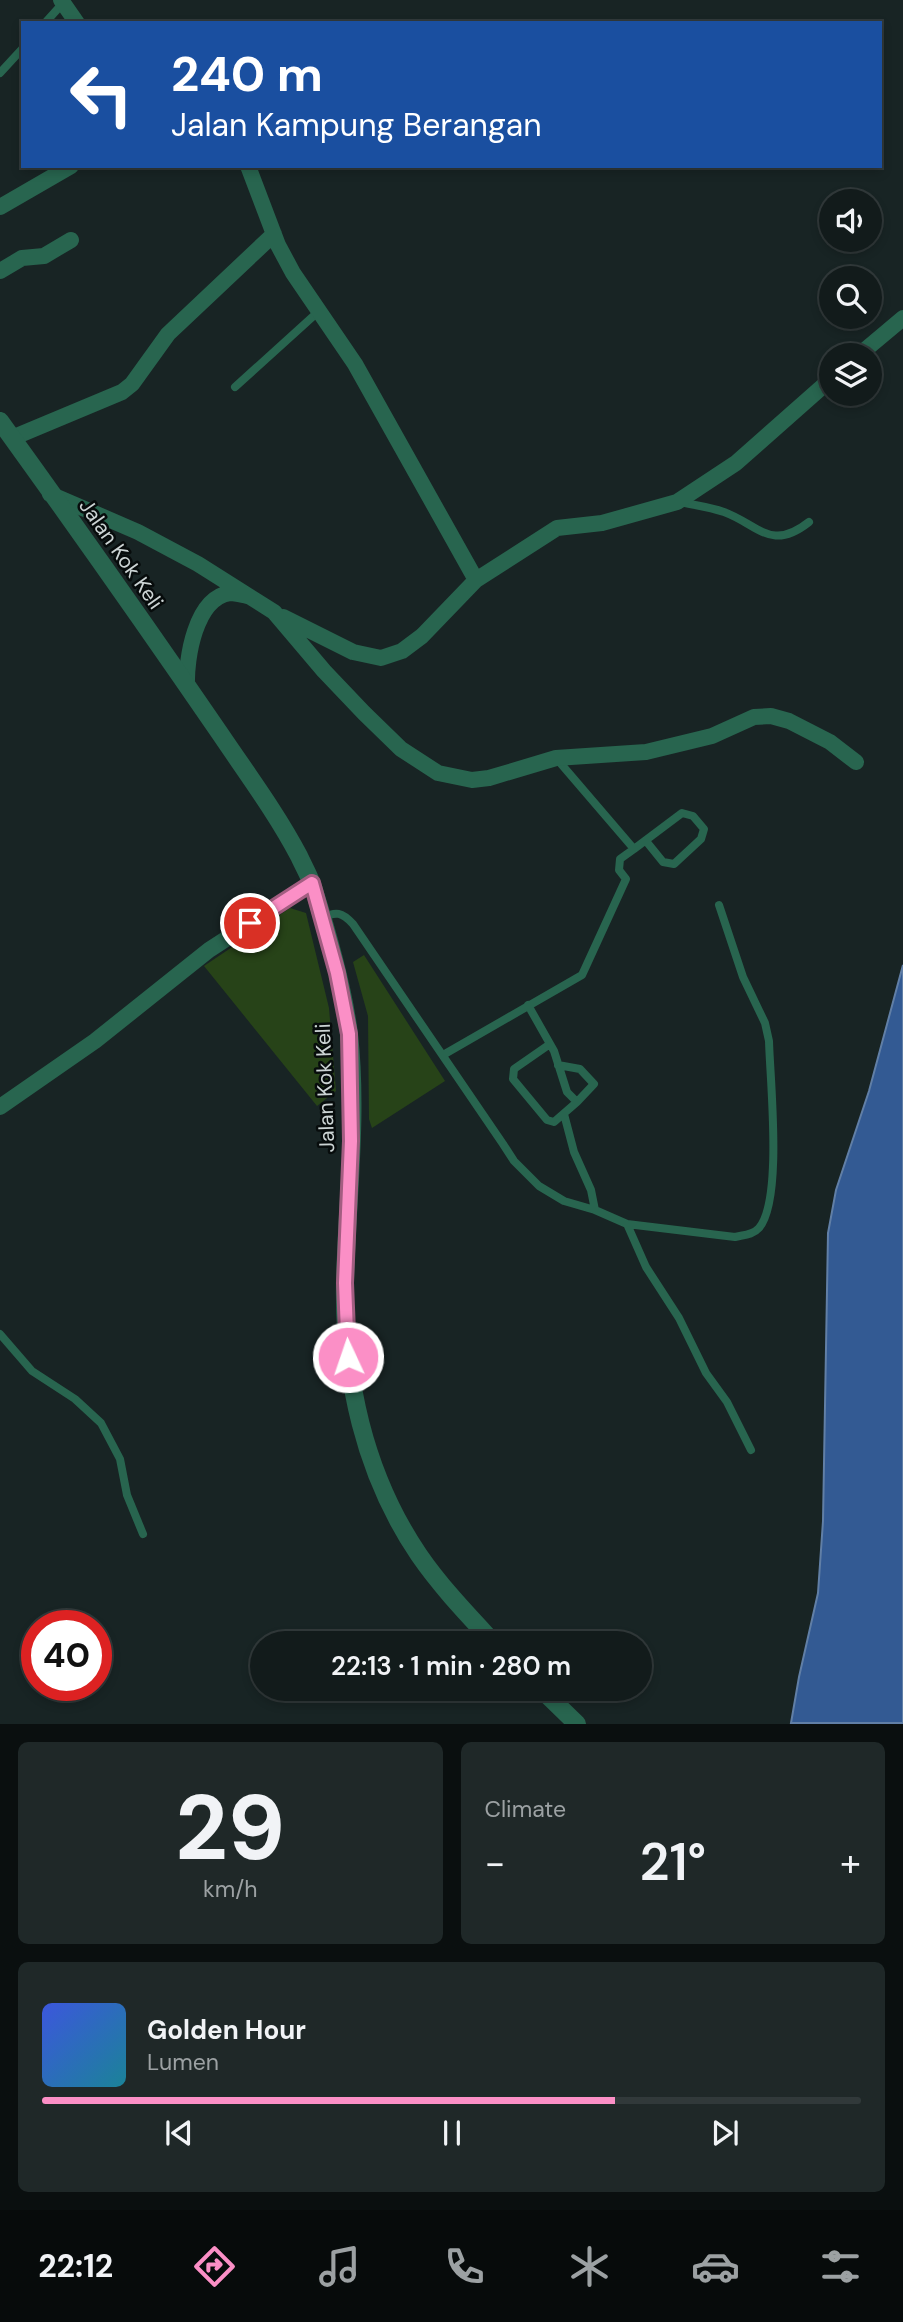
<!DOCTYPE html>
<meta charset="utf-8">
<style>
:root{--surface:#121b1b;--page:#1f2828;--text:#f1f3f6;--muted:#9ca1a3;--line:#31393a;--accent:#fb8fc6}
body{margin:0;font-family:"DM Sans",sans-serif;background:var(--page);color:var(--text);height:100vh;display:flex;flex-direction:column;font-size:26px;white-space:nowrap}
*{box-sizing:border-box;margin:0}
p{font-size:23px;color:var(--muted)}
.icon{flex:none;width:38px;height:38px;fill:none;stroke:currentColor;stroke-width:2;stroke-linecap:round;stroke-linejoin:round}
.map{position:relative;height:1724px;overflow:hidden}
.panel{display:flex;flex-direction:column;gap:18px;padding:18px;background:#0a0f0f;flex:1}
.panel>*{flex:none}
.guide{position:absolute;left:21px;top:21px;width:861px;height:147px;border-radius:0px;box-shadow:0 4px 10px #0003,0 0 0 2px var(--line);background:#1a4fa0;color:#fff;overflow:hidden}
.buttons{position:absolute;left:819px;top:189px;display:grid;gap:14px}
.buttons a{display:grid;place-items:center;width:63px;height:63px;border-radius:50%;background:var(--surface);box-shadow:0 4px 10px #0003,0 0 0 2px var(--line);font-size:35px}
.speed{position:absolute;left:21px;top:1610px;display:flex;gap:14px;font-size:35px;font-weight:700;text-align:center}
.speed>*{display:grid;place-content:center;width:91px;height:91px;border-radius:50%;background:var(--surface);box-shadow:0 4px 10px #0003,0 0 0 2px var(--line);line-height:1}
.speed .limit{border:10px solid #d22;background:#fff;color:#111}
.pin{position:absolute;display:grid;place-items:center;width:60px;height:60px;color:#fff;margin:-30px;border:4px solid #fff;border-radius:50%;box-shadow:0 2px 7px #0007}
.me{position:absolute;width:77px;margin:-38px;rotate:357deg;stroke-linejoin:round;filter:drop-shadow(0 0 5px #0008)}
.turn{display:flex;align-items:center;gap:24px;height:147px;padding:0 35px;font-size:32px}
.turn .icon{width:91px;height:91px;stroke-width:2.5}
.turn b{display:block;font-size:49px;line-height:60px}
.big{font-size:52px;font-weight:600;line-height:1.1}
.panel .tile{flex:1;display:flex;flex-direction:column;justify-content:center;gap:10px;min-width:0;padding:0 24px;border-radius:10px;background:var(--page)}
.panel .dial{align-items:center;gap:0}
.dial b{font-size:91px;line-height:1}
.song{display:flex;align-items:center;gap:21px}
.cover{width:84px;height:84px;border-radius:10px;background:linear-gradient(135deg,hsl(230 70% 55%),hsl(190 70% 35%))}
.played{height:7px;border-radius:4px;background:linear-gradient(90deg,var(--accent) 70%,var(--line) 70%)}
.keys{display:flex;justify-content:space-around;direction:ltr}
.heat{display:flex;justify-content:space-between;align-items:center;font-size:38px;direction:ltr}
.panel .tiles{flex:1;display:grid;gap:18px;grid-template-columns:1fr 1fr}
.tile:last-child{grid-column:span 2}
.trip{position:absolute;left:250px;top:1631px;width:402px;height:70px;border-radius:35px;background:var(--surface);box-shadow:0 4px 10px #0003,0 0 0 2px var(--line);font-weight:600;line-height:70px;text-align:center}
.dock{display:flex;height:112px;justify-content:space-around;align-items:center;background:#070b0b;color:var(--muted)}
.dock .icon{width:49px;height:49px}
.dock .selected{color:var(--accent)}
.dock b{font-size:32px;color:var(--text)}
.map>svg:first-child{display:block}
</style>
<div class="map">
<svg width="903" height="1724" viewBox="0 0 903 1724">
<rect width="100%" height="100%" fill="#182424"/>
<path fill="#274318" d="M290 908 306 913 329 1008 336 1091 317 1106 204 966Z
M364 955 445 1081 372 1128 369 1119 368 1016 353 962Z"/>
<path fill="#335a93" stroke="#617fa6" stroke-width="2" d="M903 965V1723H791L799 1677 818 1593 823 1521 828 1233 836 1190 869 1091Z"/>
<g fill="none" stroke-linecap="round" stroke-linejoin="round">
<path stroke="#28654f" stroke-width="8" d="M45 23 63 3
M0 73 23 48
M235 387 319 311
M680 502C694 505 710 507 724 512 759 525 771 552 809 522
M556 758 634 849 682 813 693 816 704 829 701 839 674 864 663 862 646 841
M322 918C336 911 342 912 353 924L503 1144 514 1161 539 1186 564 1201 595 1210 627 1224 735 1237C743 1235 753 1235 759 1228 783 1200 770 1080 769 1041L765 1023 743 977 719 905
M528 1005 554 1051 567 1092 577 1102 554 1122 547 1120 513 1079 514 1069 550 1044
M443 1055 582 975 626 879 619 870 620 859 634 849
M558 1065 580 1069 594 1084 577 1102
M564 1114 574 1152 591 1190 595 1210
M627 1224 646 1267 679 1318 706 1373 727 1402 751 1450
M0 1334 32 1371 75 1399 101 1423 120 1459 127 1495 143 1534"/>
<path stroke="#28654f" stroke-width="16" d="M61 0 77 23
M248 166 278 245 293 273 355 364 476 580
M0 207 71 166
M0 271 22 258 44 256 71 240
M859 355 903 318
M12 438 122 392 132 384 168 334 274 234
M50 494 138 532 198 564 274 612 324 671 364 713 401 749 438 773 472 780 489 778 556 758 646 752 712 736 754 717 771 716 789 721 830 742 856 762
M283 617 353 652 381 658 402 651 422 636 476 580 557 528 602 523 677 502 736 463 831 379
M187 686C186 659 195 598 230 593 235 593 242 595 247 596
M0 1107 95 1041 209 950 312 883"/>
<path stroke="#28654f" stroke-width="18" d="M0 421C75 525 149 630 221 735 248 775 277 814 299 856 304 867 310 877 313 887 328 934 343 985 349 1034 358 1116 347 1199 345 1281 343 1377 364 1474 419 1555 441 1587 468 1615 494 1643
M541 1689 577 1724"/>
</g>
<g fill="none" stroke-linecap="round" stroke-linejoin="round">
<defs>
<path id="route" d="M250 923 312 883 337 973 349 1034 351 1141 345 1283 348 1357"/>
</defs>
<use href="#route" stroke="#a35d81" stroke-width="18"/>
<use href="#route" stroke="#fb8fc6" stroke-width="12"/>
</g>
<g text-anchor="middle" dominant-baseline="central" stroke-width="5" stroke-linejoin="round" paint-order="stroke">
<g font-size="21" fill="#ccd4d4" stroke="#070c0c">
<text transform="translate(121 554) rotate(55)">Jalan Kok Keli</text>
<text transform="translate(325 1088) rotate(-92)">Jalan Kok Keli</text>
</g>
</g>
</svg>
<div class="buttons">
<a><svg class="icon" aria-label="sound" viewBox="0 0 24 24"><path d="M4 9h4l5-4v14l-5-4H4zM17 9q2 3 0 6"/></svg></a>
<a><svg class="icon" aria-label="search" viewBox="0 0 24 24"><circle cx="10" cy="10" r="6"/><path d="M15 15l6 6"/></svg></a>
<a><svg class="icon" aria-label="layers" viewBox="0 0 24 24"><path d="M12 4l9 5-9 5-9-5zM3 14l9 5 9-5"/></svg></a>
</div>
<div class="speed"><div class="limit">40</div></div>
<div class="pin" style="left:250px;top:923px;background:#d93025"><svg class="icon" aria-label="arrive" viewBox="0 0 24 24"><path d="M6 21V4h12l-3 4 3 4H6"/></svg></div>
<svg class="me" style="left:348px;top:1357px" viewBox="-20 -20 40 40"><circle r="17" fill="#fb8fc6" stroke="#fff" stroke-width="3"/><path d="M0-11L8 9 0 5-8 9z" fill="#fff"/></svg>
<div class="trip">22:13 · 1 min · 280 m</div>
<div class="guide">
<div class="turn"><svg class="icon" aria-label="left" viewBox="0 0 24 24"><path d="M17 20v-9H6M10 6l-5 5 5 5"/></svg><div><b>240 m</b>Jalan Kampung Berangan</div></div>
</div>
</div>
<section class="panel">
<div class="tiles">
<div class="tile dial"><b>29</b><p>km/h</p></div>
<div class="tile"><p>Climate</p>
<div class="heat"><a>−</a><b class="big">21°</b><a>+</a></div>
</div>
<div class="tile">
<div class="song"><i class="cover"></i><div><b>Golden Hour</b><p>Lumen</p></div></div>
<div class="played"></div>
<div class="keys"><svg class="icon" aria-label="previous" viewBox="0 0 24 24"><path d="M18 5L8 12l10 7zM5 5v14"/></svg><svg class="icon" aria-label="pause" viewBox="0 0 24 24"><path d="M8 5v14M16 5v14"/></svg><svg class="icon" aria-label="next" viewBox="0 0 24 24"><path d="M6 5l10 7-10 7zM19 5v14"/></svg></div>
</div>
</div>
</section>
<nav class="dock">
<b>22:12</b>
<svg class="icon selected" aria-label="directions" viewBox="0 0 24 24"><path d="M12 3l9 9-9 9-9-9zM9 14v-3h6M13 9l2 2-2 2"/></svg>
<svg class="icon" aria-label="music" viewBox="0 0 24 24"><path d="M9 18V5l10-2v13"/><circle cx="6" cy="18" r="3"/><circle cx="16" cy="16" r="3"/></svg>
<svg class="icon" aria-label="phone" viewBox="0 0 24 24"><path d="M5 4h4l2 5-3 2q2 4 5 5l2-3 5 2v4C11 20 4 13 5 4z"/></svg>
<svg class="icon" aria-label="climate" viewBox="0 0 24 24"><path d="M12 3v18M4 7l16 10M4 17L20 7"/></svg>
<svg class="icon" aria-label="car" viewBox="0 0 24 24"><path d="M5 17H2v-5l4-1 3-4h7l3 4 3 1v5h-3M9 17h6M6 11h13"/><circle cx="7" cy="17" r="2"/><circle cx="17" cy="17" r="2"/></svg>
<svg class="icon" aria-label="filters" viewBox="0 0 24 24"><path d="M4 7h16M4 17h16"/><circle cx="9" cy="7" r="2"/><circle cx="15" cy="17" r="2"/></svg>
</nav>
